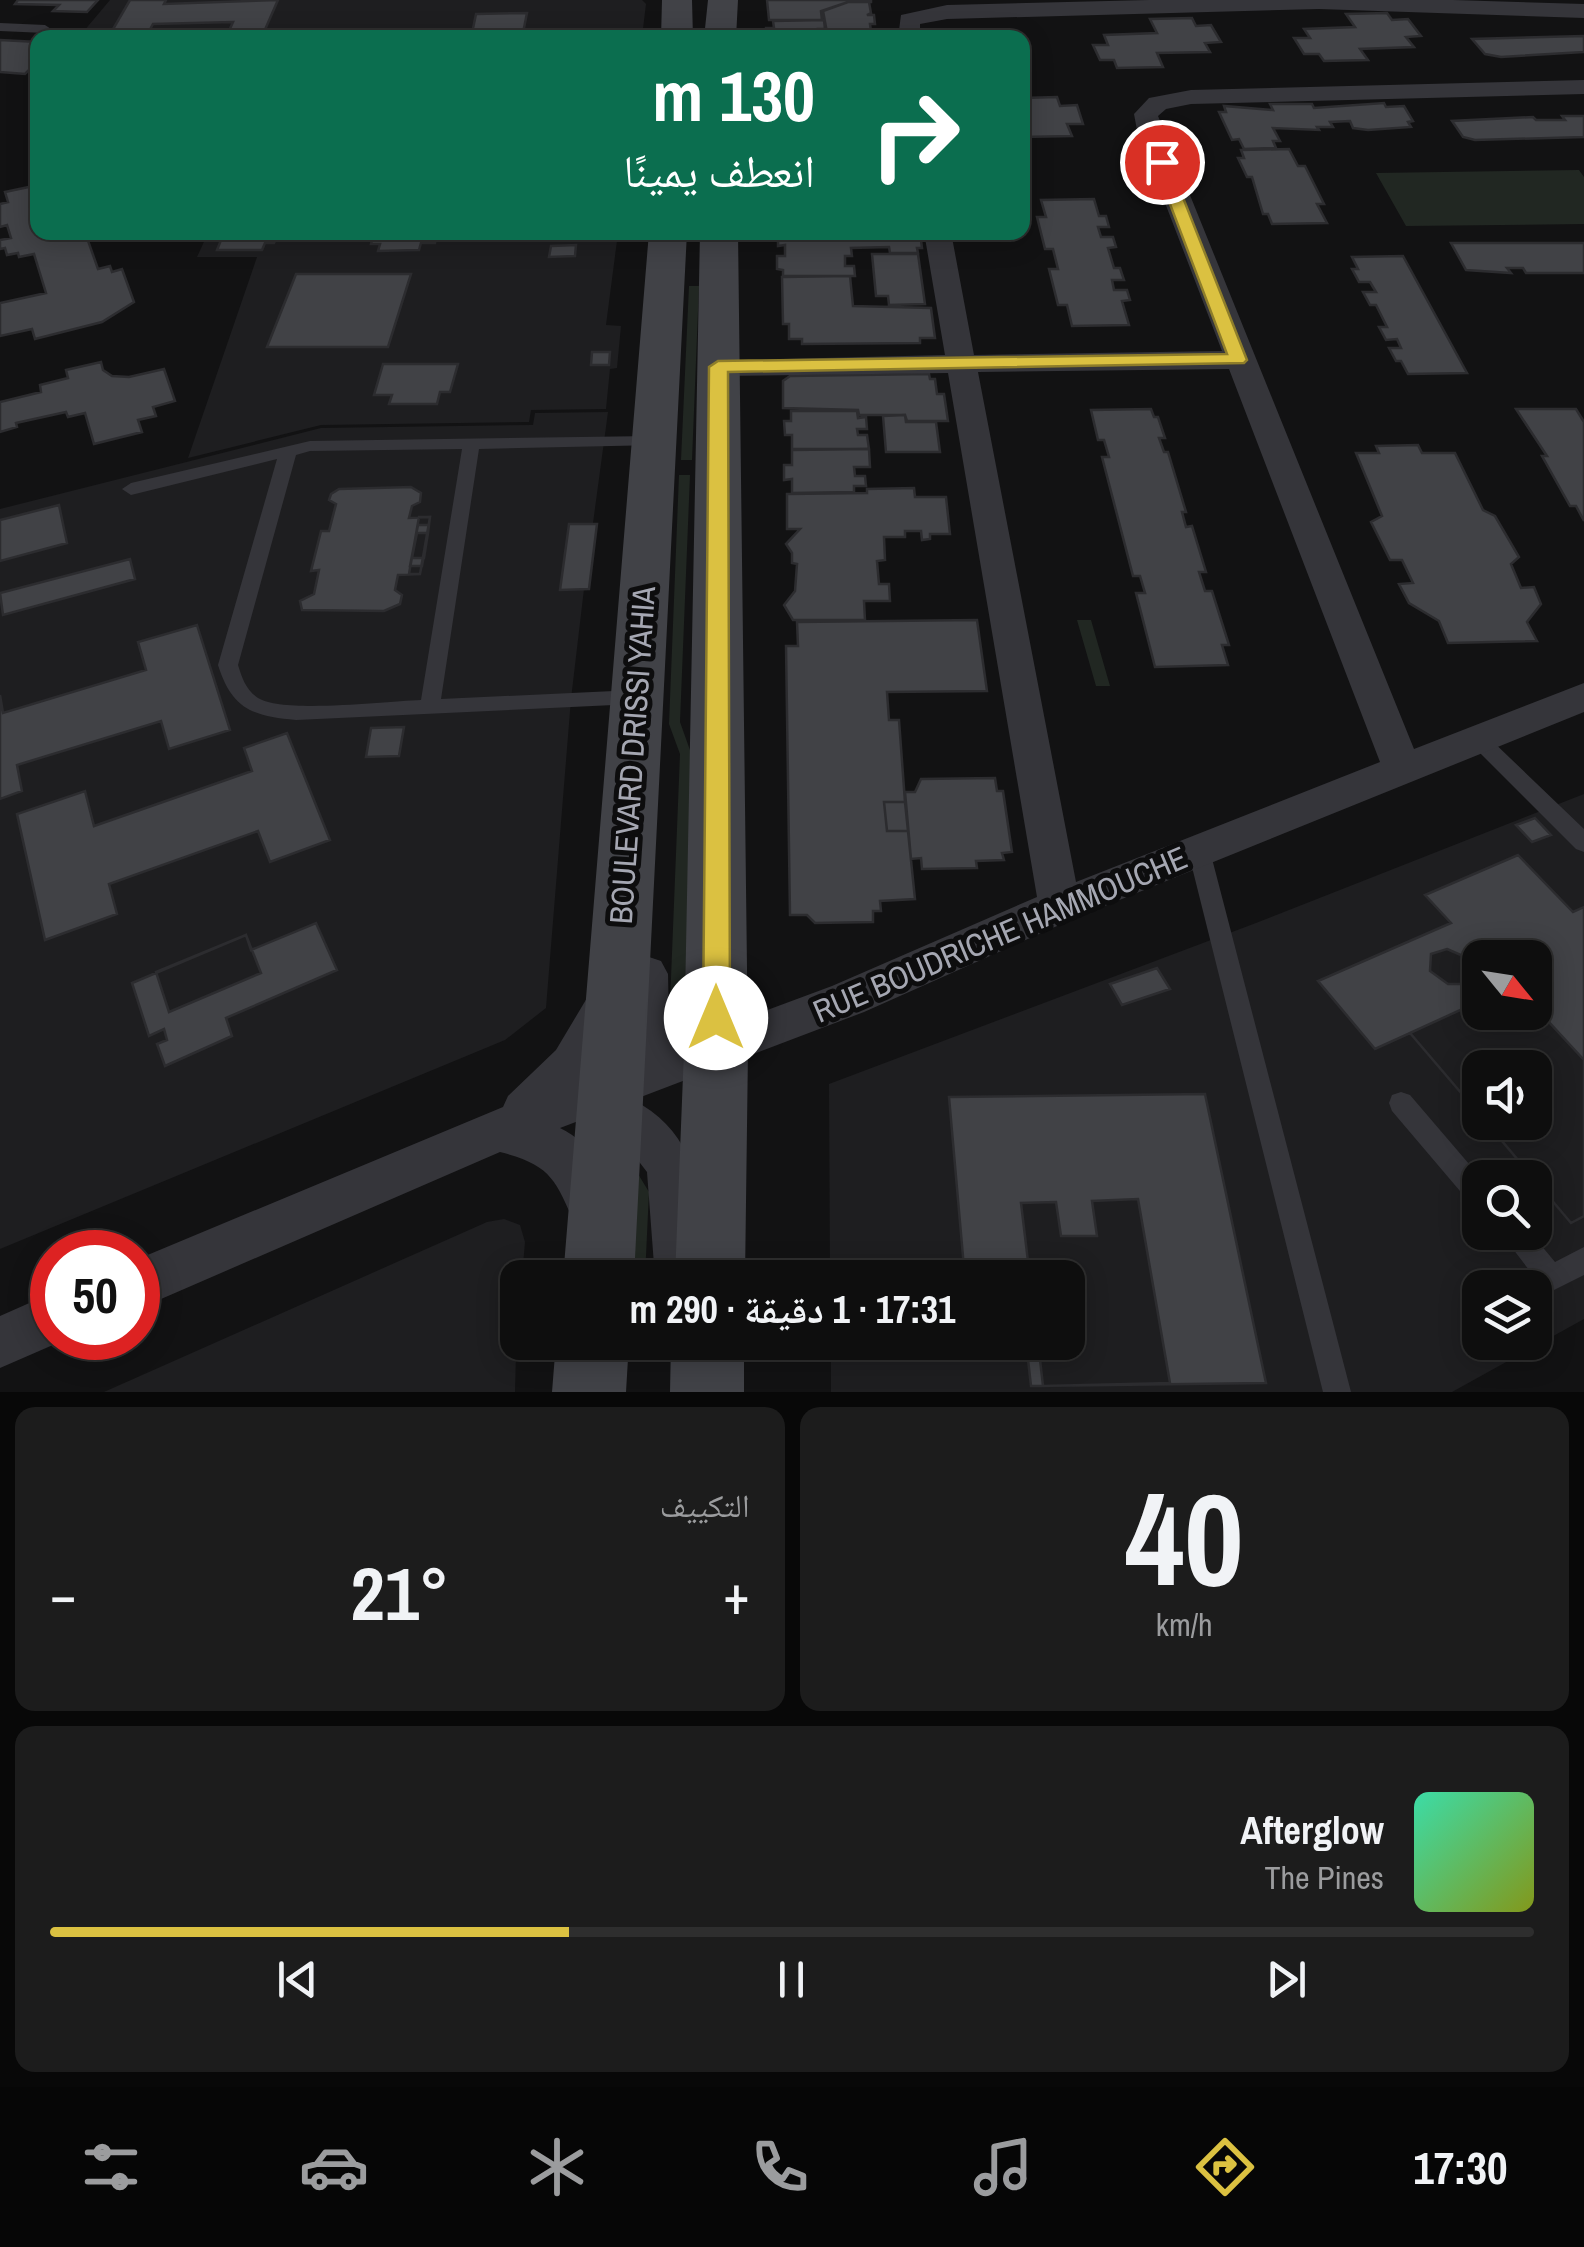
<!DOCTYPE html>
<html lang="ar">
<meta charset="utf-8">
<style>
:root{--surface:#0e0e0e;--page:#1c1c1c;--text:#f1f3f6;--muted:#9b9c9e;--line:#2e2e2e;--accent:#dbc141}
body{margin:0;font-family:"Archivo Narrow","Noto Naskh Arabic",sans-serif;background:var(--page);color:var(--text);direction:rtl;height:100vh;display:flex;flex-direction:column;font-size:38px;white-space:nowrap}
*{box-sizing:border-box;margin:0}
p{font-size:32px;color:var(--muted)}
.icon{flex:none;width:55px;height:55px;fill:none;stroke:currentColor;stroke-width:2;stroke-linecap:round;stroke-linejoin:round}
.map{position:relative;height:1392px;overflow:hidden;direction:ltr}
.drawer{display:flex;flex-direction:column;gap:15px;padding:15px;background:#080808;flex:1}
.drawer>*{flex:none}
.top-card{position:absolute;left:30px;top:30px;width:1000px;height:210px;border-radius:20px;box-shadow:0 5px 25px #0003,0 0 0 2px var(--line);direction:rtl;background:#0b6e4f;color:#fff;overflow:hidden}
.needle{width:65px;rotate:120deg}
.tools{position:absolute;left:1462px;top:940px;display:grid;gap:20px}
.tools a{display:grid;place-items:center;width:90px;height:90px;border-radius:20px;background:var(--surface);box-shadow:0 5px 25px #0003,0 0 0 2px var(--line);font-size:50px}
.speed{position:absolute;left:30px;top:1230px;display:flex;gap:20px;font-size:50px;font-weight:700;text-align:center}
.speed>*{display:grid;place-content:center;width:130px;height:130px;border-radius:50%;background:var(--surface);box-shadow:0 5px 25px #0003,0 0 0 2px var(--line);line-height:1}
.speed .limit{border:15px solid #d22;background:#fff;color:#111}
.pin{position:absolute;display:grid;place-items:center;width:85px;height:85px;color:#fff;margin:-42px;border:5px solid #fff;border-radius:50%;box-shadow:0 2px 10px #0007}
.me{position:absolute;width:110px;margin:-55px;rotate:0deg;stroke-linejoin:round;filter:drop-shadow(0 0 8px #0008)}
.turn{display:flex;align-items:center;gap:35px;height:210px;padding:0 50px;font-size:45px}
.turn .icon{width:130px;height:130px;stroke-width:2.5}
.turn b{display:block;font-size:70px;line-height:85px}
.big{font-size:75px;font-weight:700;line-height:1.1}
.drawer .tile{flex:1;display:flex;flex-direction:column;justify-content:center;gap:15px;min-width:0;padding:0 35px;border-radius:20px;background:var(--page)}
.drawer .dial{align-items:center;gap:0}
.dial b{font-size:130px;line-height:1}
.song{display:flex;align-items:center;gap:30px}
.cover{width:120px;height:120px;border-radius:15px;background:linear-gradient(135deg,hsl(160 70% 55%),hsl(70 70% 35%))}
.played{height:10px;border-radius:5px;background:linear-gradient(90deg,var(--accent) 35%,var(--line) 35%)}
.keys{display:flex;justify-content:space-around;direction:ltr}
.heat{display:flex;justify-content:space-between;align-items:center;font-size:55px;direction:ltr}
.drawer .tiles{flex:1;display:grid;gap:15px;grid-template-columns:1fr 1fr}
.tile:last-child{grid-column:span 2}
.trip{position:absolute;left:500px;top:1260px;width:585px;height:100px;border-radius:20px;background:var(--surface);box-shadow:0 5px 25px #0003,0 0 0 2px var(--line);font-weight:700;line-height:100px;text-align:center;direction:rtl}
.tabs{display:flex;height:160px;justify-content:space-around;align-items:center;background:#060606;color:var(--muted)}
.tabs .icon{width:70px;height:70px}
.tabs .selected{color:var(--accent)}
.tabs b{font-size:45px;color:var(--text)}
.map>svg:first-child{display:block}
</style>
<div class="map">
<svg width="1584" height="1392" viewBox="0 0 1584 1392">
<rect width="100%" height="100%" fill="#121213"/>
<path fill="#1e1e20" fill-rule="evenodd" d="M110 0H642L646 4 642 37 78 38Z
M208 233H618L606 325 621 326 617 368 610 369 606 409 531 410 529 422 321 425 188 458 257 257H197Z
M608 412 593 523 569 524 560 589H584L571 699 546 1008 505 1040 0 1249V509L321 428 533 425 535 413Z
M1584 794V1319L1452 1392H831V1343L1068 1342V1278L830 1277 829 1084 1256 923ZM1480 958H1535V1012H1480ZM1480 1068H1535V1122H1480ZM1480 1178H1535V1232H1480ZM1480 1288H1535V1342H1480Z
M504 1219 520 1225 525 1242 522 1277 518 1278 515 1392H104L487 1222Z"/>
<path fill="#212722" d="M1579 170 1584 177V224L1406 226 1376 173Z
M689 286H699L692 460H681Z
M679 475H690L680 722 691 753 687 1024H680L670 1003 680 754 669 724Z
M1077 620H1091L1110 686H1096Z
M632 1164 649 1192 645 1277 626 1278Z"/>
<path fill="#414246" stroke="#2c2c2f" stroke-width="2.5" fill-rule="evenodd" d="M18 0H98L87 12 53 11 59 5 15 4Z
M130 0H166L164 4 278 0 264 32 228 33 233 22 153 24 147 35 109 36Z
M767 0H871V2H848L821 11 822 20H769Z
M848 2H869L871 13 867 15H874L875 24H870L872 38H828L823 11Z
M527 13 522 38H471L476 14Z
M1387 13 1392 20 1408 19 1421 36 1406 37 1414 47 1360 49 1368 60 1324 61 1319 54H1304L1294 38H1310L1304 29 1355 27 1346 14Z
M1192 18 1196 26 1211 25 1221 42 1205 43 1210 52 1157 53 1163 67 1117 68 1114 60H1100L1093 45H1108L1104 35 1157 33 1150 19Z
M824 20 825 29H819L825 38 766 37V28H774L773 21Z
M1584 36V52L1501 57 1485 54 1472 39Z
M0 40 38 42V61L25 74 0 72Z
M1057 97 1060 106 1077 105 1083 124H1067L1072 136 1022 137V98Z
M1384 103 1386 107 1404 106 1413 121 1408 122 1411 127 1368 130 1353 128 1350 121 1330 122 1333 127H1317L1319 130 1273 128 1280 141H1273L1276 148 1244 149 1239 139 1232 140 1219 112H1226L1224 106 1273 110 1270 104H1312L1314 108Z
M1562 116H1584V137L1475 140 1463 137 1452 121 1533 117 1536 120H1565Z
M1289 149 1298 166H1305L1324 204H1317L1327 223 1272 224 1268 214H1263L1252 177H1247L1238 158H1244L1241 150Z
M38 185V232H85L98 269 110 266 112 272 122 269 134 302 102 322 35 339 32 329 0 336V303L46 293 34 254 19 257 18 253 7 255 5 248 0 249V240L11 238 7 225 0 227V204L8 202 5 192Z
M1094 199 1099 216H1106L1109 227H1098L1101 237H1113L1116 247 1108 248 1114 268H1120L1124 280H1112L1114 290H1127L1130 300 1122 301 1129 325 1072 326 1067 305H1058L1049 269H1058L1053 249H1045L1037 217H1046L1041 200Z
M215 232H279L274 243H265L262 250H217L221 240H212Z
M374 232H437L435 243H421L419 250 378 251 380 244H371Z
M778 232H920L922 248H917L918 253H890L889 247 851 248 852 256H845V266H854L855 276H783V270L777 269V256H785V245L778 246Z
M1451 243H1584V273H1526L1523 268H1507L1511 273 1466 270Z
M576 245 575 256 549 257 551 246Z
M872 254H918L925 304 889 305 888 296H876Z
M1403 256 1467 373 1408 374 1401 361H1396L1389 348H1401L1397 339 1386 340 1379 327H1387L1376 305H1370L1363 292H1376L1370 282H1359L1352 269H1358L1352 257Z
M296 274H411L388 347H267Z
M850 276 853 306 931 308 935 338H920V343L802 344V339H789V324H783L782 277Z
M592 352H610L609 365H591Z
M101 362 103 370 112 376 129 377 164 369 175 401 153 407 156 416 138 420 142 432 94 444 85 413 68 417 66 412 16 423 17 427 0 432V402L41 392 40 385 68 378 66 370Z
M383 364H458L450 392H440L437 404H389L392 395H374Z
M929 374 930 379H935L937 394H944L948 421H907L905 415H859L858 410 783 408V381L790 376Z
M1151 409 1154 417H1158L1165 438H1159L1164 452H1168L1186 512H1182L1186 527 1192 526 1206 572H1199L1205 591H1212L1229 645H1222L1228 665 1155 667 1136 593H1145L1140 576H1133L1102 457H1109L1104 440H1098L1091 410Z
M1516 409H1576L1584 422V521L1576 506H1570L1542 456H1547Z
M791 411H857L858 418 866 417 867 429H857L858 435H867L869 449H792V435H785L784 421H791Z
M905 415 906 422H936L940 452H886L883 416Z
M1418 445 1422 453H1455L1483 510 1495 516 1519 557 1511 564 1521 588 1534 587 1541 604 1527 622 1537 641 1448 643 1439 621 1409 603 1399 584 1413 583 1402 560H1390L1371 522 1382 516 1356 453H1379L1376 446Z
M869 449 870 467H854L855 476H865L866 486H854V492L792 493V479L784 480V465H792V450Z
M411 487 421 493 420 502 412 506 409 518 430 517 420 574 398 575 395 590 402 595 400 604 384 611 302 610 300 601 314 594 319 570 311 571 321 531H329L336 504 329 500 331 494 339 489Z
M914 488 915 497H946L950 534H930V539L922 540 921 531H905V537H884L885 560 877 561 879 584H889L890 601H864L865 620H793L784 605 795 591 797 564 792 563V553L786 544 800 529H787V494L867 493V489Z
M59 505 67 543 0 561V520Z
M419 517H430L428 533 420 574H409Z
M569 524H597L589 589 560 590Z
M418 525H429L428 533 422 566H410Z
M417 533H428L424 558H412Z
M130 559 135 579 3 615 0 593Z
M977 620 987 691 887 692 889 720H899L905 802H884L887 831H908L915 899 880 901 881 911H873V922L815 923 807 915H790L786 646H798L797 622Z
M197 625 230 730 169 749 161 721 17 765 22 791 0 799V695L3 713 146 670 138 642Z
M404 727 399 756 366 757 371 728Z
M287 733 330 840 270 862 258 831 109 884 117 914 45 940 17 814 85 791 94 826 252 771 244 748Z
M995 778 997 791H1003L1012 852 1002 853 1004 860 976 861 977 868 922 869 921 858 911 859 905 792H915L921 779Z
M884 802H905L908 831H887Z
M1535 818 1551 835 1532 842 1516 825Z
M1518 855 1573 912 1584 907V1216L1571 1223 1486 1122H1535V1068H1480V1115L1410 1033 1375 1049 1318 981 1451 923 1425 895ZM1480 958H1535V1012H1480Z
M316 923 337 970 226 1018 232 1036 165 1066 157 1044 167 1040 164 1029 149 1036 132 983 246 935 251 950Z
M246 935 261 973 169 1012 156 972Z
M1447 949 1461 955 1471 965V977L1463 984H1448L1430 971 1431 954Z
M1157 968 1170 989 1122 1005 1110 984Z
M1480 1001V1012H1535V1007L1584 1060V1216L1571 1223 1486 1122H1535V1068H1480V1115L1410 1033Z
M1205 1094 1266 1383 1031 1386 1026 1342H1068V1278H1019L1018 1267 964 1268 949 1097Z
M1138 1199 1170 1383 1043 1386 1038 1342H1068V1278H1030L1021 1203 1056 1202 1061 1236H1097L1092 1201Z"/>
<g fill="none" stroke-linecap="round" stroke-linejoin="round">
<path fill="#35353a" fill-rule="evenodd" d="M0 23 45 25 51 29 45 33 0 31Z
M652 436 658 437V445L479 449 441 699 635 690 645 697 635 704 296 720C252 716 232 709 218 665L277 459 131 495 122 489 131 483 310 441ZM462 449 421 700C386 701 284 714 258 698 246 690 242 678 238 665L296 455 310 451Z
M1478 731 1485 734 1584 829V852L1576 849 1471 744 1468 739 1471 734Z
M1199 842 1207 845 1210 851 1351 1392H1323L1188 851 1191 845Z
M1401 1092 1410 1095 1481 1178 1480 1207 1471 1204 1392 1111 1389 1103 1392 1095Z
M1500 1232H1530L1555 1262 1584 1247V1275L1552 1291 1542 1287Z"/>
<path fill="#35353a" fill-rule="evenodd" d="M1149 0H1453L1584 4V18L1319 9 947 19 920 24V38H898L901 15 947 5Z
M1584 80V94L1191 104 1166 109 1158 116 1414 749 1584 683V712L1075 918 864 1012 633 1100C686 1127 701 1175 702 1231 702 1246 705 1264 699 1278H655L647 1172 630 1150 581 1120 560 1128C594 1144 605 1175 617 1208L609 1224 592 1231 575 1224C555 1179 551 1165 500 1152L138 1309V1259L503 1107 508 1096 556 1050 590 993 606 987 623 995 624 974 631 961 646 956 661 961 668 974 669 1020 684 1031 700 1035 832 986 1037 897 948 373 718 376 707 373 703 367 707 361 945 355 924 232H951L974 355 1222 351 1137 130 1134 114 1149 98 1191 90ZM1229 369 1380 762 1076 882 978 372ZM624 1016 635 1045 645 1055 591 1074Z
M52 1293V1338H69L0 1368V1316Z"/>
<path fill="#414247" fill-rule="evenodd" d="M662 0H692L693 38H661Z
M708 0H738L736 38H704Z
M649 232H687L634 1278H563Z
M700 232H738L748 1050 745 1278H675L684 1050Z
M556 1342H629L626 1392H552Z
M671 1342H744V1392H670Z"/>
</g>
<path fill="#dbc141" stroke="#8e7d2a" stroke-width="2.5" d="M1162 158 1169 162 1247 360 1244 363 728 372 730 1018 726 1026 716 1029 707 1026 703 1018 709 367 718 361 1227 354 1154 162Z"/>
<g text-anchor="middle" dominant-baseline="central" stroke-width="10" stroke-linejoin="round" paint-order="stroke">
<g font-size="32" fill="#a5a7b2" stroke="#0d0d0e">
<text transform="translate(632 755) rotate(-86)">BOULEVARD DRISSI YAHIA</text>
<text transform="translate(1000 934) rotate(-23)">RUE BOUDRICHE HAMMOUCHE</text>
</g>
</g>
</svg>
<div class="tools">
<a><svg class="needle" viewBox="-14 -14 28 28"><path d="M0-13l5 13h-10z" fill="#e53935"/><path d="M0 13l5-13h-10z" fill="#9b9c9e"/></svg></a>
<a><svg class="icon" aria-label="sound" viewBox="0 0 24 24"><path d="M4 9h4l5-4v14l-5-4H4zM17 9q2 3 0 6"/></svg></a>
<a><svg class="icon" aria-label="search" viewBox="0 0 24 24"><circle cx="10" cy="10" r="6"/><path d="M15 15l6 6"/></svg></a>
<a><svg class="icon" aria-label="layers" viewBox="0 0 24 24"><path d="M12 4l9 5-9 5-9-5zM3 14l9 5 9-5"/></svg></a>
</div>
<div class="speed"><div class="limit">50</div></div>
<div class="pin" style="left:1162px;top:162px;background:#d93025"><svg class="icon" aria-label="arrive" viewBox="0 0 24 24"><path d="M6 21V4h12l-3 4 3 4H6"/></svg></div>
<svg class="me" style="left:716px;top:1018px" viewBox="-20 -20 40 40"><circle r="19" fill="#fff"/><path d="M0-13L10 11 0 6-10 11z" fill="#dbc141"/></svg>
<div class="trip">17:31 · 1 دقيقة · 290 m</div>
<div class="top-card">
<div class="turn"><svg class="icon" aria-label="right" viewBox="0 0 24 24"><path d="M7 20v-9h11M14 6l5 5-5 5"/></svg><div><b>130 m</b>انعطف يمينًا</div></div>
</div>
</div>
<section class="drawer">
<div class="tiles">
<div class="tile dial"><b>40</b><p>km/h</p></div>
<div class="tile"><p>التكييف</p>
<div class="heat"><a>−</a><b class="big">21°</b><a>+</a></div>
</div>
<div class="tile">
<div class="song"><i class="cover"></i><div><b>Afterglow</b><p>The Pines</p></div></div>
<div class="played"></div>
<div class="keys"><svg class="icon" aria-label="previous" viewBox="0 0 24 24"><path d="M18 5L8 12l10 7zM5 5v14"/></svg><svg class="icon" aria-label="pause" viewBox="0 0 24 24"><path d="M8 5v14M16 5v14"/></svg><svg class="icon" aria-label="next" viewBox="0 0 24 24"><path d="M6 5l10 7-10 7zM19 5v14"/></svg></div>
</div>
</div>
</section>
<nav class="tabs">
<b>17:30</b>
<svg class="icon selected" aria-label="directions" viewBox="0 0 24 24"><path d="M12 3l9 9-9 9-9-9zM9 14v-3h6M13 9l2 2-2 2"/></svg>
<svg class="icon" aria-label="music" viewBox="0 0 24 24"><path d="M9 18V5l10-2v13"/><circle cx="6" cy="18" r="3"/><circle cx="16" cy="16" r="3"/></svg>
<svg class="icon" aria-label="phone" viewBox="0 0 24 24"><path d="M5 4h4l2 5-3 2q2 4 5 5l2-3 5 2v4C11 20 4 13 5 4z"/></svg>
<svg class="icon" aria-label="climate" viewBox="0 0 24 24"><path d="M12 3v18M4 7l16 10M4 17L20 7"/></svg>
<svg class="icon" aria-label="car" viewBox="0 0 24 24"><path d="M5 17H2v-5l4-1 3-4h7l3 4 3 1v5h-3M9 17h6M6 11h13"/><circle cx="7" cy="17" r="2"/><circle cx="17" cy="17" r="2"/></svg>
<svg class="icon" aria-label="filters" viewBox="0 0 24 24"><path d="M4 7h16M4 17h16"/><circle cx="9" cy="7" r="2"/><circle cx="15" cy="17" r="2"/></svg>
</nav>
